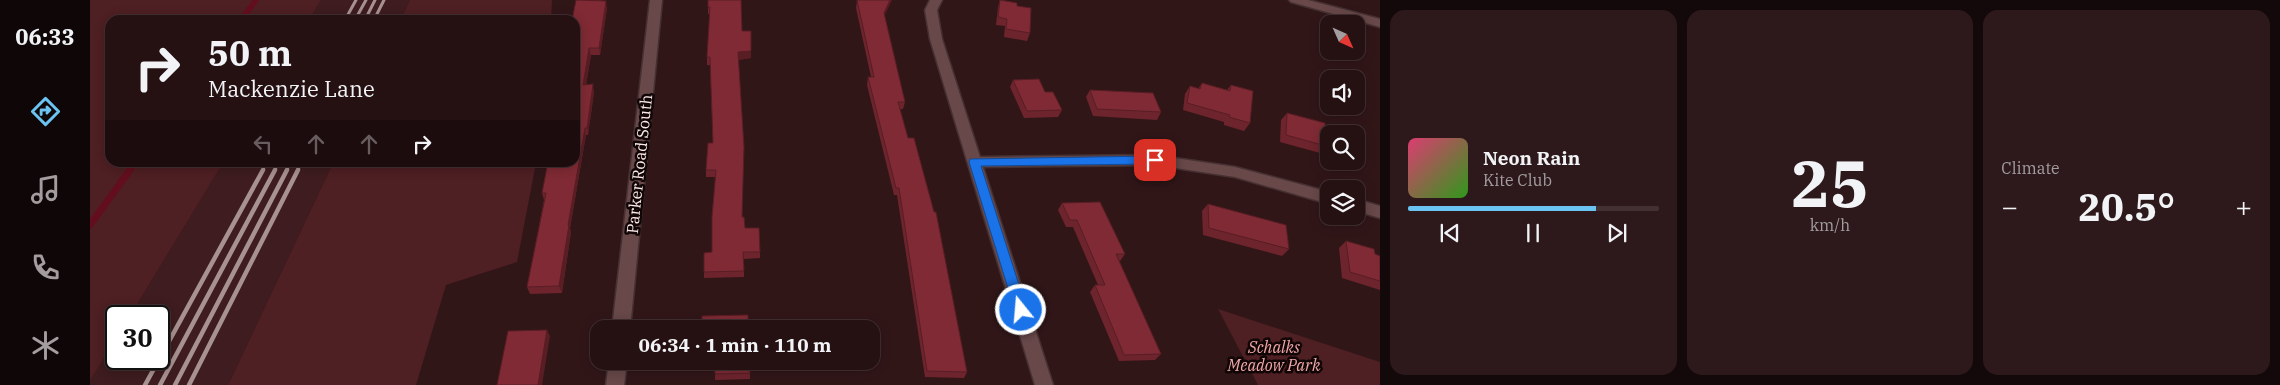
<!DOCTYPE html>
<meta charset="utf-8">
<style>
:root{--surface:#251012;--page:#2d191b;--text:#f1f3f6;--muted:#a39d9f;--line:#423032;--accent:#6ac3f1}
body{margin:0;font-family:"IBM Plex Serif",serif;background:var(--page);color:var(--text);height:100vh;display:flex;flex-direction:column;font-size:19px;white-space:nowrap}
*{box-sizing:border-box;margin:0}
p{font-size:16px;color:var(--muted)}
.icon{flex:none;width:28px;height:28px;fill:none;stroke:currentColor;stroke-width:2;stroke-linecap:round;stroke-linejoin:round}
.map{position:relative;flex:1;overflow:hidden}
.details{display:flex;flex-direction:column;gap:10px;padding:10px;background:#14090a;width:900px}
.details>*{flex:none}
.banner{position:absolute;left:15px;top:15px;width:475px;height:152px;border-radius:15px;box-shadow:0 2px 12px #0003,0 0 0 1px var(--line);background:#251012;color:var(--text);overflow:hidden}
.needle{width:32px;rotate:135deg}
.fabs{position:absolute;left:1230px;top:15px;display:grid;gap:10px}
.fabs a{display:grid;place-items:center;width:45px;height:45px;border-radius:10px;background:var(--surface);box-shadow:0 2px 12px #0003,0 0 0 1px var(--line);font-size:25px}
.speed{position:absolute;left:15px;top:305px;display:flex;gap:10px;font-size:25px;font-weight:700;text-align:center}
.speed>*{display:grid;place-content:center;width:65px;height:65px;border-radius:50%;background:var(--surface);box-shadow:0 2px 12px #0003,0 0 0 1px var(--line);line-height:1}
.speed .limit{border:2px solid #111;border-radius:8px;background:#fff;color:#111}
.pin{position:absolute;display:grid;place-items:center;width:42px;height:42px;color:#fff;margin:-21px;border-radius:10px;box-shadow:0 2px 8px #0006}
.me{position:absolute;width:55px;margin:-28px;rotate:343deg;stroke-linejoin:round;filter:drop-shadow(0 0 4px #0008)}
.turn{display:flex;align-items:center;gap:18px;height:105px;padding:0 20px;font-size:22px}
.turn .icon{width:65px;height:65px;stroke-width:2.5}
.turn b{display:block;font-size:35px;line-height:42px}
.lanes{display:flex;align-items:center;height:48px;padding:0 20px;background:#0003;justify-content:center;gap:25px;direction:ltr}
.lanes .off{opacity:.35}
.big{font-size:38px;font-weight:700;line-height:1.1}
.details .tile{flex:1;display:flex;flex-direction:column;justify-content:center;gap:8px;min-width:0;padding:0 18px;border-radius:15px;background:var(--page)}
.details .dial{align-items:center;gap:0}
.dial b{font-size:65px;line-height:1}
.song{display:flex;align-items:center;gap:15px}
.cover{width:60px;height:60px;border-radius:8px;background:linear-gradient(135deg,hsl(340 70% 55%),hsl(110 70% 35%))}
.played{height:5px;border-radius:2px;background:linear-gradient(90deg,var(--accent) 75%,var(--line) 75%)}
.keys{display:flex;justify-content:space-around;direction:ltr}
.heat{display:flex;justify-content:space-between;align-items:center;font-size:28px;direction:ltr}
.details .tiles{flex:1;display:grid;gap:10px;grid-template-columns:repeat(3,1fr)}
.trip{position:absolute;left:500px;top:320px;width:290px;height:50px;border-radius:15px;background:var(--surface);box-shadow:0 2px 12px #0003,0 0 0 1px var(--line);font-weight:700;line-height:50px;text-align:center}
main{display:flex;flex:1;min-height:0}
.tab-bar{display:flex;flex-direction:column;width:90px;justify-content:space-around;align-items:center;background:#0f0607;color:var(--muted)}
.tab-bar .icon{width:35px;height:35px}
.tab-bar .selected{color:var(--accent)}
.tab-bar b{font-size:22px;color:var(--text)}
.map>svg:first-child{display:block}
</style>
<main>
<nav class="tab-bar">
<b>06:33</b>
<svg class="icon selected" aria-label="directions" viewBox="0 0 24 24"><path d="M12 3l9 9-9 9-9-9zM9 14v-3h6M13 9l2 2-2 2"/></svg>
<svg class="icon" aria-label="music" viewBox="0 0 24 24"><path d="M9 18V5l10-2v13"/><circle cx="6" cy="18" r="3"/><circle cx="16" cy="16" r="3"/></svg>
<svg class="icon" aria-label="phone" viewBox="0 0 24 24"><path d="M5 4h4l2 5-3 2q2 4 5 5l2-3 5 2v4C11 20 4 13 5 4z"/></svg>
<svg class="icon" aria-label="climate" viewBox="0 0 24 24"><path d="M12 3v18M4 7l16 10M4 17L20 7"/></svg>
</nav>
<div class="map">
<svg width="1290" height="385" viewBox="0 0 1290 385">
<rect width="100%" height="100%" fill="#311618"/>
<path fill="#3e1c1f" d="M231 0H320L310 20H219Z
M133 163H243L138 385H0V381L26 338V359H69V316H40Z"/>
<path fill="#4e1f23" d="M0 0H231L219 20H20V162L133 163 40 316H26V338L0 381Z
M320 0H462L461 20H310Z
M243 163H446L427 262 356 285 326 385H138Z
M1128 309 1290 362V385H1168Z"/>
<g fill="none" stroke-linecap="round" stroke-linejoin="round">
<path stroke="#630e1e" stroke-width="5.5" d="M151 20 166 0
M39 171 46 162"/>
<path stroke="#630e1e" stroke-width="7" d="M0 225 40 170"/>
<defs>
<path id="street" d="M560 0H572L540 329H522Z
M840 0H852L847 10 852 39 890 157 1065 155 1145 167 1239 192V204L1145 177 1065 165 893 167 963 385H945L840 39 835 10Z
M1199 0H1218L1290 19V27L1201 2Z
M1266 199 1290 206V218L1266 211Z
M519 361H537L534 385H516Z"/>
</defs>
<use href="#street" stroke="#453032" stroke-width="3"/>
<use href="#street" fill="#684849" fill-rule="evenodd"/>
<path stroke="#a89191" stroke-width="3" d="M255 20 266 0
M265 20 276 0
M275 20 285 0
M284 20 294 0
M172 171 177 162
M184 171 189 162
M196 171 201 162
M207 171 212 162"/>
<path stroke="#a89191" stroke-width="4.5" d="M55 385 173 170
M70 385 185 170
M85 385 197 170
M99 385 208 170"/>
</g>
<path fill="#6d242d" d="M486 0H511V1L517 8 510 55H501L496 85 504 92 498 135H496L480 228 481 232 472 293 440 294 437 287 454 200 452 193 485 162Z
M618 0 652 31 661 58 648 60 652 217 655 228 670 252V258L654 259V277L614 278V272L622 252 626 177H616V170L623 143 620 65H617V57L620 14H618Z
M767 0 794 16 815 102 813 109H810L877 372 874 378 835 377 807 195H804L777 85 778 77H781L766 8Z
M910 0 927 6 940 33 937 41 914 37 915 26 906 25 908 7Z
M923 80 955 92 972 110 968 117 934 118 920 87Z
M1112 83 1137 90 1141 85 1160 123 1154 131 1134 125V122L1093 110 1095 94 1100 86 1108 89Z
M1000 90 1071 112 1067 120 1003 116 996 97Z
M1197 113 1236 146 1230 153 1190 142 1191 120Z
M972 203 1035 254 1030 261H1029L1071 354 1065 360 1029 361 1000 292 1005 285H1008L983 227H976L968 210Z
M1118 204 1199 249 1192 256 1113 235 1112 211Z
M1256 241 1285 254 1290 256V290L1252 278 1249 248Z
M625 361 660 373V379L625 380Z"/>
<path fill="#591d24" d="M800 0H802L792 21 794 13Z
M516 1 517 8 510 55 509 48Z
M499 48 501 55 495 92 493 85Z
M661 51V58L648 60V52Z
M503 84 504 92 498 135 497 128Z
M495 128 496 135 480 228 481 232 472 293 469 286 478 225Z
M457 330 460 336 452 385H448Z"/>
<path fill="#7f2a34" stroke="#591d24" d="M486 0 516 1 509 48H499L493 85 503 84 497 128H495L478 225H479L469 286 437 287 456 193H452L458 162H485V20H482Z
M618 0H651L652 31H661V51L648 52 654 147 652 217H654L655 228H669L670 252H653L654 271 614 272V253L622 252V217L626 170H616L618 143H623L620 57H617L620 7H618Z
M767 0H800L794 13 815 102H808L818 138H824L844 212H846L877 372 837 371 809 188H806L778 77H784Z
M910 0 927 3V6L941 8 940 33 916 29 917 19 908 17Z
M949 79 955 92H963L972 110 937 111 923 80Z
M1112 83 1140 91 1141 85 1163 91 1160 123 1139 117 1140 115 1097 103 1100 86 1110 89Z
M1000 90 1063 93 1071 112 1007 109Z
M1197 113 1235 123 1236 146 1196 135Z
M1010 202 1035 254H1026L1071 354 1034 355 1005 285H1015L987 220H980L972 203Z
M1118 204 1196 225 1199 249 1119 228Z
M1256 241 1284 249 1285 254 1290 256V281L1260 272Z
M658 315V329H612V316Z
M457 330 448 385H407L418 331Z
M625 361H659L660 373 625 374Z"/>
<path fill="#1a73e8" stroke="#114b97" d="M1065 156 1070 160 1065 164 891 166 937 310 935 314 931 316 926 314 879 162 880 159Z"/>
<g text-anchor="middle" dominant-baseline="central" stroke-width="5" stroke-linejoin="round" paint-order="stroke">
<g font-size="16" fill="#feeaea" stroke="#110606">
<text transform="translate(549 164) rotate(-84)">Parker Road South</text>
</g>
<g font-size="16" font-style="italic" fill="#f1a7a9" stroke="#110606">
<text x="1184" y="347">Schalks<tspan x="1184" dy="18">Meadow Park</tspan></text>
</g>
</g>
</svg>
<div class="fabs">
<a><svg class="needle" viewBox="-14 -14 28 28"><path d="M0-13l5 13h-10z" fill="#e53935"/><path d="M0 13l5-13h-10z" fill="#a39d9f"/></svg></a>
<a><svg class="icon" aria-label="sound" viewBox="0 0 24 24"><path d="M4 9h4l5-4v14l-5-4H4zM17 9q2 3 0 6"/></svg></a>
<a><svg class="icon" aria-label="search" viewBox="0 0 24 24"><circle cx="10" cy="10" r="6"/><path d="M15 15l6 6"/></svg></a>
<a><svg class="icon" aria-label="layers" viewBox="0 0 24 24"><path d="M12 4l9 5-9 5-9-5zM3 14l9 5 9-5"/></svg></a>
</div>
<div class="speed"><div class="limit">30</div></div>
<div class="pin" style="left:1065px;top:160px;background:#d93025"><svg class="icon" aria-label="arrive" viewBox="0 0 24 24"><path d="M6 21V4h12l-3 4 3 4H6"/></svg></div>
<svg class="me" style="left:931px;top:310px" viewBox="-20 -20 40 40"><circle r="17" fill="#1a73e8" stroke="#fff" stroke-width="3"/><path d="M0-11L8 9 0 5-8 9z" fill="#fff"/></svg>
<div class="trip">06:34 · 1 min · 110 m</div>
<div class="banner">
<div class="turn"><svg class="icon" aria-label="right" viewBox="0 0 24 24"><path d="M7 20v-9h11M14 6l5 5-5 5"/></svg><div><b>50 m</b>Mackenzie Lane</div></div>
<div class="lanes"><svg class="icon off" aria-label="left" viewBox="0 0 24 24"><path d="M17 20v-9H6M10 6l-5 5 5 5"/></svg><svg class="icon off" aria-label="ahead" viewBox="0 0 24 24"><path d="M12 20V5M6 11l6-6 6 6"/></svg><svg class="icon off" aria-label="ahead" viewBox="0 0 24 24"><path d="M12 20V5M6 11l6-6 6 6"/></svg><svg class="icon" aria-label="right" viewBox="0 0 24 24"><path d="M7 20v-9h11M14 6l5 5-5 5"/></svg></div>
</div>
</div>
<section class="details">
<div class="tiles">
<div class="tile">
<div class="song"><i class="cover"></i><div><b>Neon Rain</b><p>Kite Club</p></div></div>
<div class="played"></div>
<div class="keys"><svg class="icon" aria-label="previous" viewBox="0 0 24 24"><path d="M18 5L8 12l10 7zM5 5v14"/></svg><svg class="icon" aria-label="pause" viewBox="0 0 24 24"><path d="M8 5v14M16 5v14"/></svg><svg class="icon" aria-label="next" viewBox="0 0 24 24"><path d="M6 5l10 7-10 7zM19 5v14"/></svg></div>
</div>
<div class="tile dial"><b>25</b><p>km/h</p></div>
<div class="tile"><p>Climate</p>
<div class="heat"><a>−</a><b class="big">20.5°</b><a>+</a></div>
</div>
</div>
</section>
</main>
